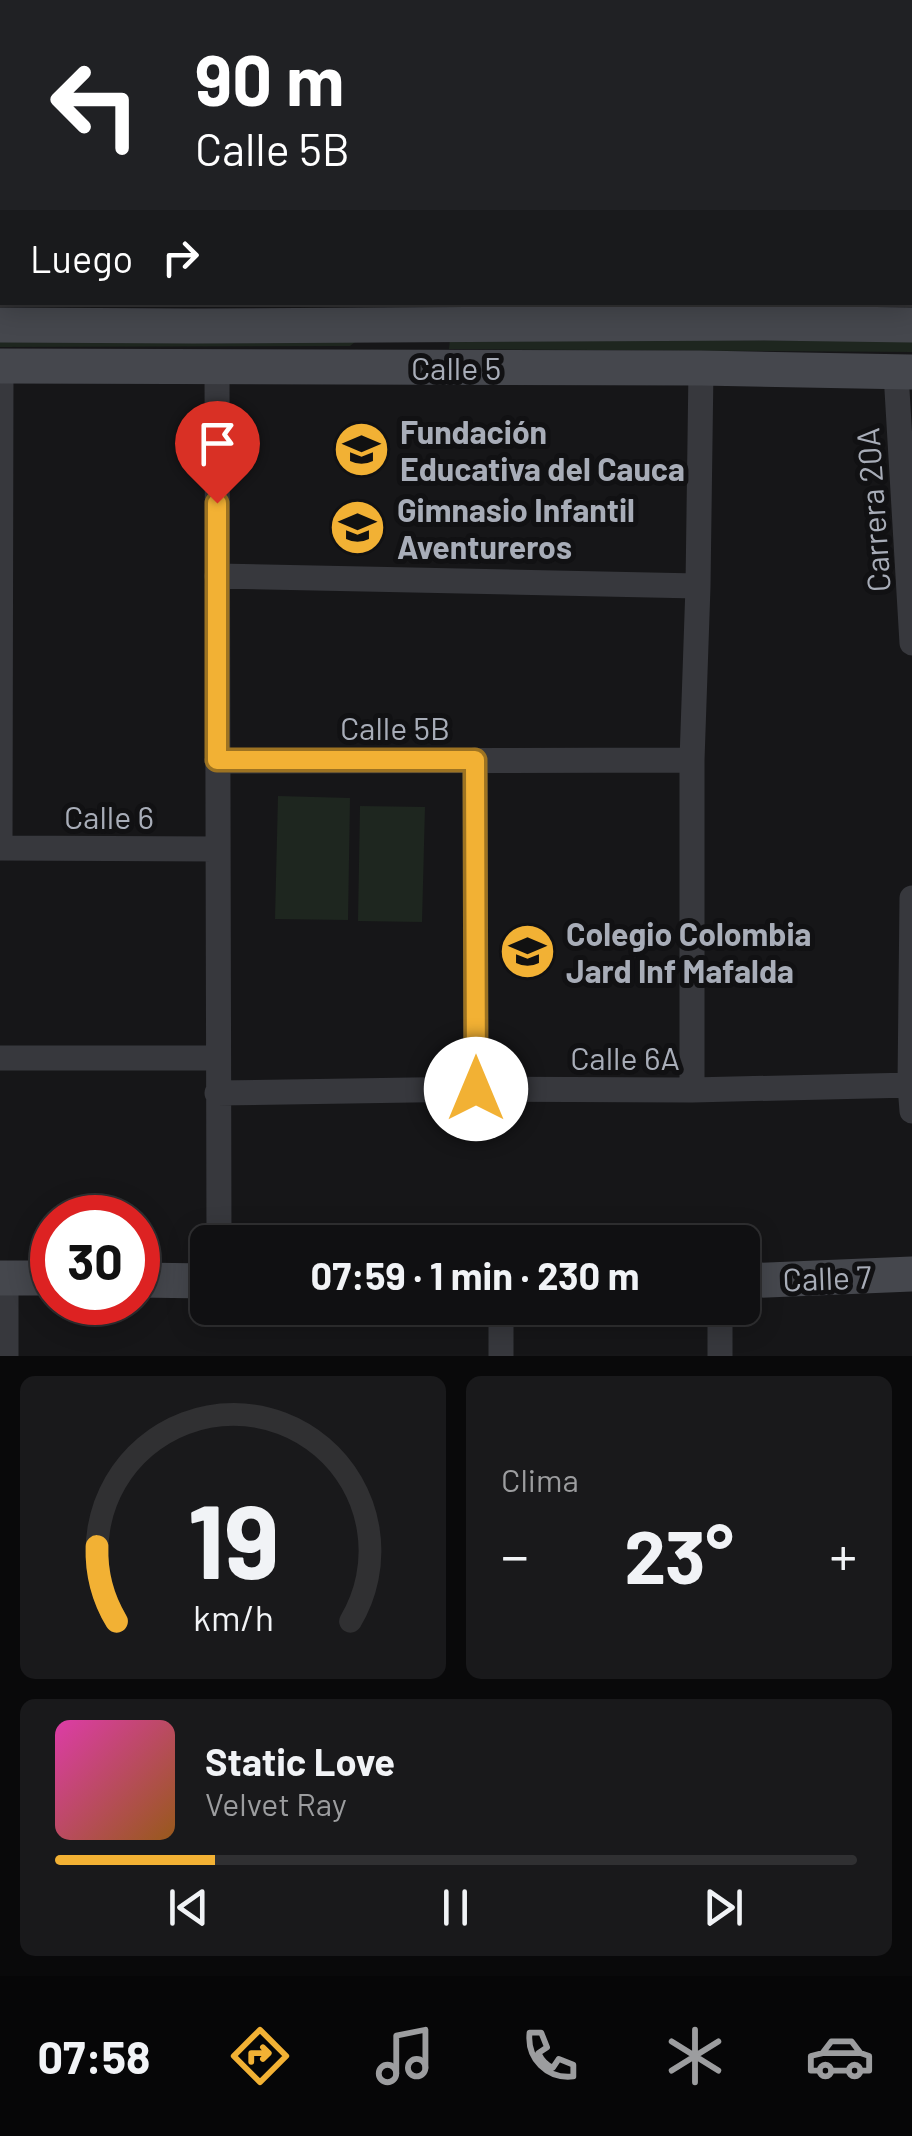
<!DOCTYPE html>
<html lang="es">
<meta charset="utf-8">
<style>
:root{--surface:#101012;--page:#19191b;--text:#f1f3f6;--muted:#9c9d9f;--line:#303032;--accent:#f2b134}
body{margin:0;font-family:Barlow,sans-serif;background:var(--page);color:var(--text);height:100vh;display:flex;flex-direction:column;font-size:38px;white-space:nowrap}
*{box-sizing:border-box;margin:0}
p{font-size:32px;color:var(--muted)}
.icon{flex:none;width:55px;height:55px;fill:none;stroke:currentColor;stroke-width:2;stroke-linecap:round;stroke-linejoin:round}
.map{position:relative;height:1356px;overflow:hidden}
.sheet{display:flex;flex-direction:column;gap:20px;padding:20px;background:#09090a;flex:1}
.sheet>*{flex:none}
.banner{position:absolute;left:0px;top:0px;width:912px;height:305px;box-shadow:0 5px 25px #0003,0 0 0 2px var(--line);background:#202124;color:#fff;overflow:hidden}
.speed{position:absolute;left:30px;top:1195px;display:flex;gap:20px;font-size:50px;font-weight:700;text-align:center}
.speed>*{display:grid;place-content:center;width:130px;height:130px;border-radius:50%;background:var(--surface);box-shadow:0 5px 25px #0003,0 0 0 2px var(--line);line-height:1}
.speed .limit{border:15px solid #d22;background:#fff;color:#111}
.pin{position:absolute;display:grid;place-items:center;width:85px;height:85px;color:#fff;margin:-102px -42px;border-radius:50% 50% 50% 0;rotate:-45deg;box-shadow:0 0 10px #0007}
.pin .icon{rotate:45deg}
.me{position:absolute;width:110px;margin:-55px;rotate:0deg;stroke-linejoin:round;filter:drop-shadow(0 0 8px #0008)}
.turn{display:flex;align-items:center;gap:35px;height:210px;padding:0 30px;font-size:45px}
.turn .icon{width:130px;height:130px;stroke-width:2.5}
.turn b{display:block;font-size:70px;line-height:85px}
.then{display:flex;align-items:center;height:95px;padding:0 30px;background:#0003;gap:20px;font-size:38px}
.big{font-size:75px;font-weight:700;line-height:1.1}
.sheet .tile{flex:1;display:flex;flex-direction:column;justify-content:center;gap:15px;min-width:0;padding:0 35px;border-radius:15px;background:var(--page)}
.sheet .dial{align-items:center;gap:0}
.dial svg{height:260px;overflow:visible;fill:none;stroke:var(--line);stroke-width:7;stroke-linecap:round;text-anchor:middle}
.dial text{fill:var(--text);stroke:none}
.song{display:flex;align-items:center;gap:30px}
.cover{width:120px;height:120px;border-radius:15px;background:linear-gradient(135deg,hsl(320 70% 55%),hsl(30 70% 35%))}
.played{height:10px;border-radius:5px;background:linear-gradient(90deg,var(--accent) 20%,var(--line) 20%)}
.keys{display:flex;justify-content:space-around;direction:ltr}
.heat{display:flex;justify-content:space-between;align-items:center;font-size:55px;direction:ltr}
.sheet .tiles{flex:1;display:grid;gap:20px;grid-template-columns:1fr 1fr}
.tile:last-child{grid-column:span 2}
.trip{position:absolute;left:190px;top:1225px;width:570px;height:100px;border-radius:15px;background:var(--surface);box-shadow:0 5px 25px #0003,0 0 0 2px var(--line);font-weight:700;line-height:100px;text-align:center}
.tab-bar{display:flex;height:160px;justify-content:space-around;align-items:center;background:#060607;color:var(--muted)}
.tab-bar .icon{width:70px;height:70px}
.tab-bar .current{color:var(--accent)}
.tab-bar b{font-size:45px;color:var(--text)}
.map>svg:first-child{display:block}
</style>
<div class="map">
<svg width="912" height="1356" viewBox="0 0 912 1356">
<rect width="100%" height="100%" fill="#161618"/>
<path fill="#1e261f" d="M0 334 360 338 350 346 0 347Z
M450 339 912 341V352L449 349Z
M278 796 350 798 348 920 275 919Z
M360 806 425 807 422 922 358 921Z"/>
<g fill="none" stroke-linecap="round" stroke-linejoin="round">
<path stroke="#37383d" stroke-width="25" d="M74 0V2
M479 0V2
M217 366 219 1242
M896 373 912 643
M217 576 698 586
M475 760 476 1089
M217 761 692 760
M0 848 1 366
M0 848 217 849
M912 898 910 1085 912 1111
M0 1058H217
M692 1090V760L698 586 701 368
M217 1093 476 1089 692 1090 912 1085
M501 1308V1356
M720 1308V1356
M6 1356V1278"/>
<path stroke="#45474d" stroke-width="35" d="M910 50H912
M910 76H912
M0 81H2
M0 110H2
M0 325 193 326 764 323 912 325
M0 366 701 368 912 372
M0 1278H52
M138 1280 208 1281
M742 1281 912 1274"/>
</g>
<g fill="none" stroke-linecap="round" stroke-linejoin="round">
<defs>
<path id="route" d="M217 503V760H475L476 1089"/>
</defs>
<use href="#route" stroke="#9d7322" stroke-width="25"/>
<use href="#route" stroke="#f2b134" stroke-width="18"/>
</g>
<defs>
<symbol id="school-disc" viewBox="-11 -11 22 22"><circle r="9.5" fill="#f2b134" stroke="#111113"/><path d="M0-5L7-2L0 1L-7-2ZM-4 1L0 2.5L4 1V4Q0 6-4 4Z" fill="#111"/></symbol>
</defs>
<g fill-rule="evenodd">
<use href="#school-disc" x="330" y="418" width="63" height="63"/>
<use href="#school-disc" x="326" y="496" width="63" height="63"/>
<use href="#school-disc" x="496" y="920" width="63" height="63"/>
</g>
<g text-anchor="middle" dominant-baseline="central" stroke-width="10" stroke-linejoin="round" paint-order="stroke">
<g font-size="32" fill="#a8adb8" stroke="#111113">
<text x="456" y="367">Calle 5</text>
<text transform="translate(872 510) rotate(-94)">Carrera 20A</text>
<text x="395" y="727">Calle 5B</text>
<text x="109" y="816">Calle 6</text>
<text x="625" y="1057">Calle 6A</text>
<text transform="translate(827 1277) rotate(-2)">Calle 7</text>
</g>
<g font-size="32" font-weight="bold" fill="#a8adb8" stroke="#111113" text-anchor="start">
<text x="400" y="431">Fundación<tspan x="400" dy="37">Educativa del Cauca</tspan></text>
<text x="397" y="509">Gimnasio Infantil<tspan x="397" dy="37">Aventureros</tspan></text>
<text x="566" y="933">Colegio Colombia<tspan x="566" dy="37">Jard Inf Mafalda</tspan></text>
</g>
</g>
</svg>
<div class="speed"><div class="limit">30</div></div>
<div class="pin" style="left:217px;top:503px;background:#d93025"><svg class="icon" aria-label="arrive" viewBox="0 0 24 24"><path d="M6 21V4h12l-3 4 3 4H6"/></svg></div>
<svg class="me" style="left:476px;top:1089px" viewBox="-20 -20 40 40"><circle r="19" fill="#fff"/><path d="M0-13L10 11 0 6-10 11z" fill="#f2b134"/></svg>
<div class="trip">07:59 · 1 min · 230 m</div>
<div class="banner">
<div class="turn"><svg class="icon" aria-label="left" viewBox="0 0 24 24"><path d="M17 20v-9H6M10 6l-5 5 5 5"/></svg><div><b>90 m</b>Calle 5B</div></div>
<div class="then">Luego<svg class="icon" aria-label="right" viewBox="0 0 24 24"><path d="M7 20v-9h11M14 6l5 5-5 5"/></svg></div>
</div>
</div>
<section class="sheet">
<div class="tiles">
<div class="tile dial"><svg viewBox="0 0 100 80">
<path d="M14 69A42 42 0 1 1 86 69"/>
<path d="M14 69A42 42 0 0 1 8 46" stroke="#f2b134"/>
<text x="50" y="56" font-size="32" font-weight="700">19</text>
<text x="50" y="72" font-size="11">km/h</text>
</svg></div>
<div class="tile"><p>Clima</p>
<div class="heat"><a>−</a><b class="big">23°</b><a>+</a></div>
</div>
<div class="tile">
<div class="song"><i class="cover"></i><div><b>Static Love</b><p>Velvet Ray</p></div></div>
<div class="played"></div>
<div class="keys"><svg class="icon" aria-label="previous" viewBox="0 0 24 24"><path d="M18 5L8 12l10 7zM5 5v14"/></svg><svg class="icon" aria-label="pause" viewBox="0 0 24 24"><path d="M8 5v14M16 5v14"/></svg><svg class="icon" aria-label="next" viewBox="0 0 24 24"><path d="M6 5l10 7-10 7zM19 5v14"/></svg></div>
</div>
</div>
</section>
<nav class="tab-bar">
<b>07:58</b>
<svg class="icon current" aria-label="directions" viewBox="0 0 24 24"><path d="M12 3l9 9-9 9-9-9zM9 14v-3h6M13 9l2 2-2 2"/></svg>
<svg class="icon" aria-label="music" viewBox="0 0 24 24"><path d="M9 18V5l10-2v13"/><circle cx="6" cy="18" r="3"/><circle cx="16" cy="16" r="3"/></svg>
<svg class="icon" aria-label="phone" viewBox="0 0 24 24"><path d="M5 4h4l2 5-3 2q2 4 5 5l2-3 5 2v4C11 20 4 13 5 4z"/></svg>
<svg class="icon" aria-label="climate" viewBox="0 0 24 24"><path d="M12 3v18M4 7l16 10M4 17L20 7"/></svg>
<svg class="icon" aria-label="car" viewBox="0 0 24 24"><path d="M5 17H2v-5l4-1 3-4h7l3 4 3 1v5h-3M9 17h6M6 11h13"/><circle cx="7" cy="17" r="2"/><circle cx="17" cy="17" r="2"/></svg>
</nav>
